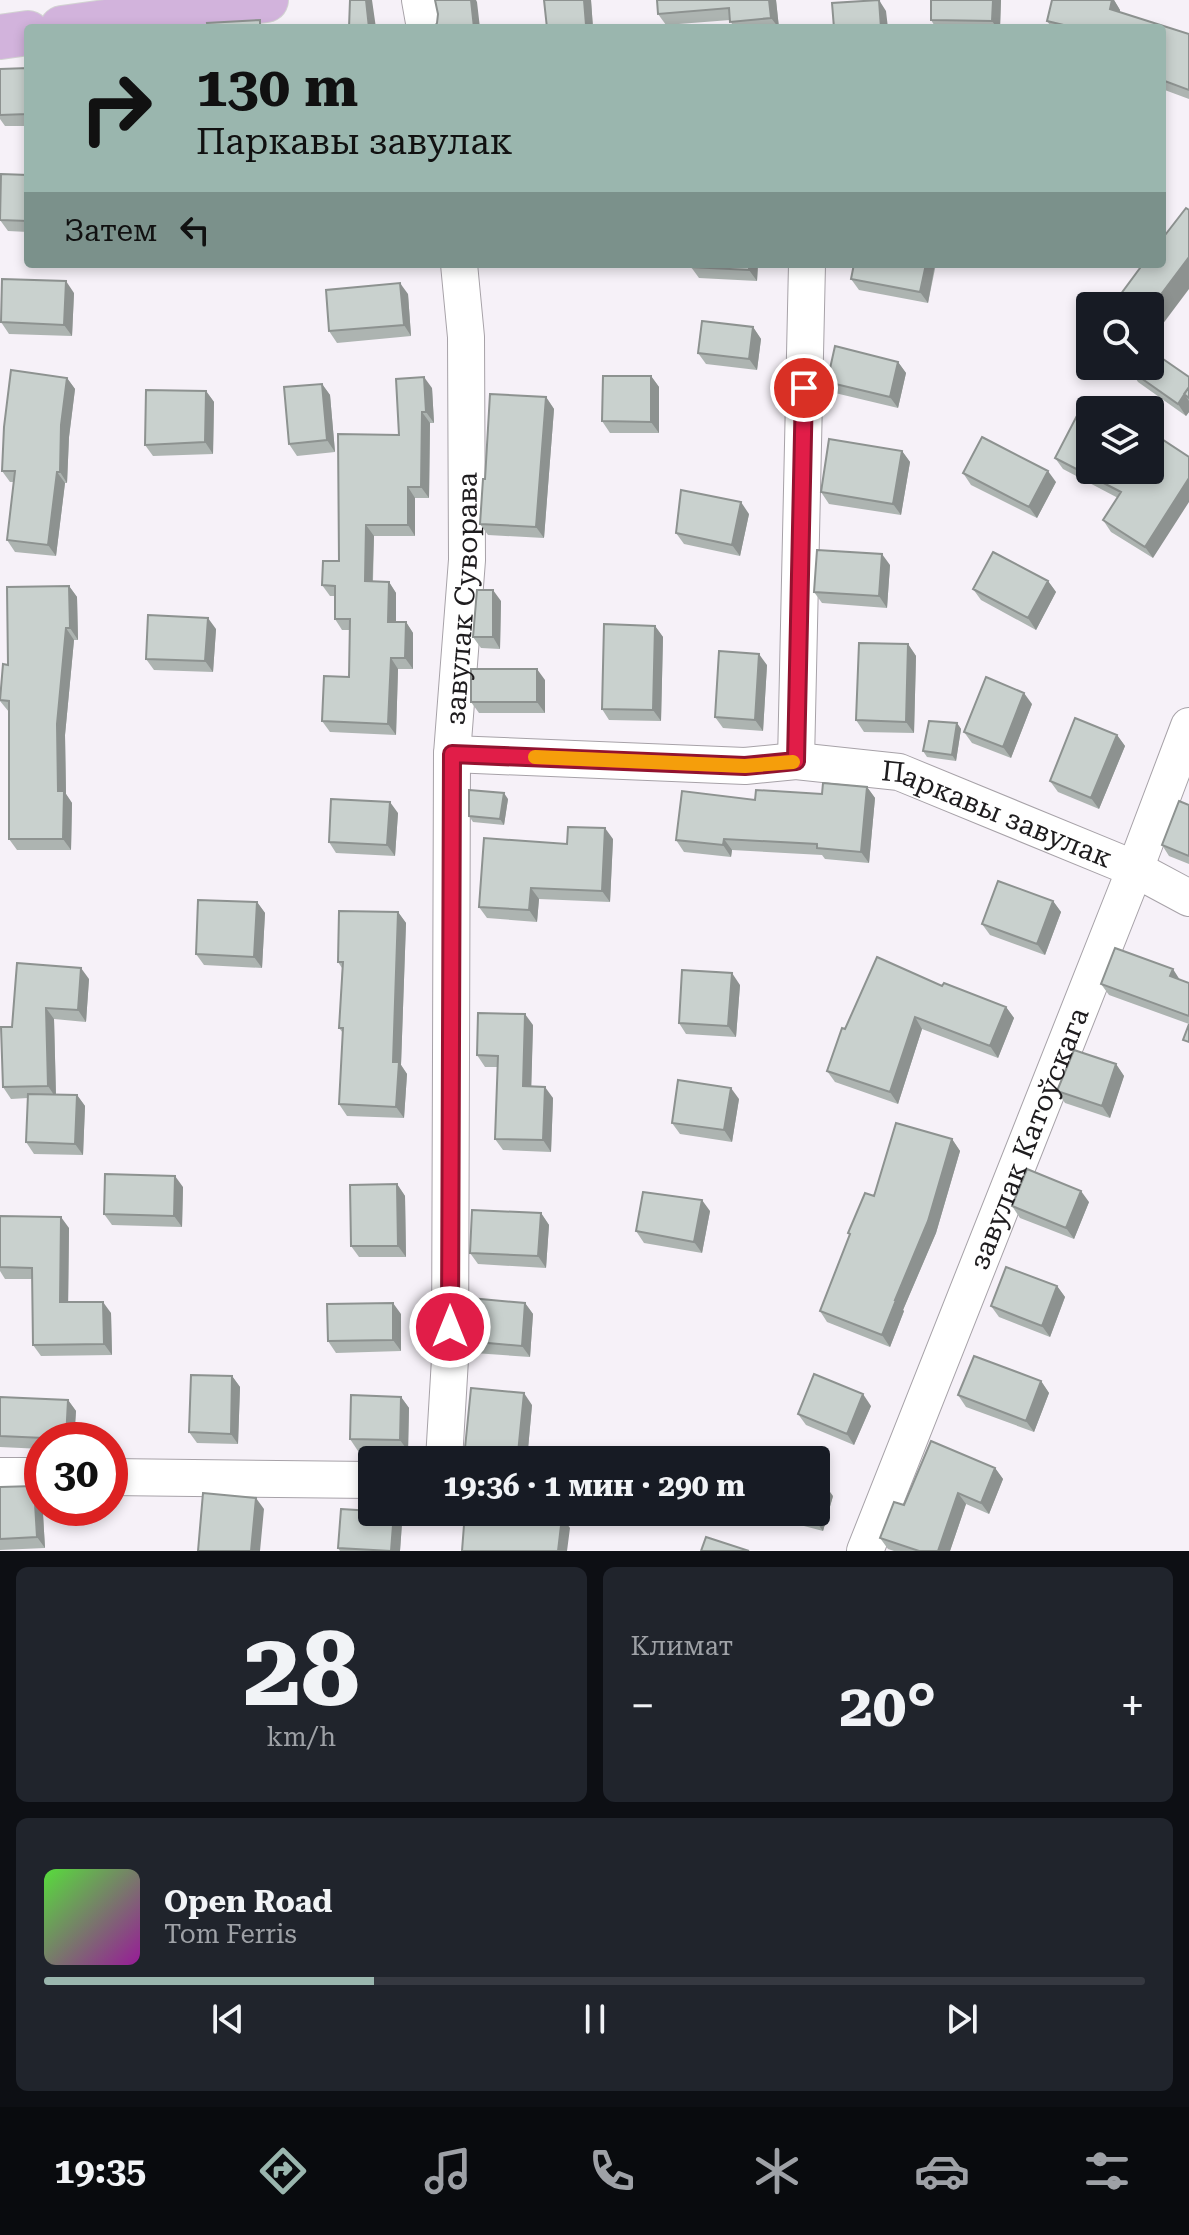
<!DOCTYPE html>
<html lang="ru">
<meta charset="utf-8">
<style>
:root{--surface:#171b24;--page:#20242c;--text:#f1f3f6;--muted:#9ea1a6;--line:#363941;--accent:#9ab6ae}
body{margin:0;font-family:"Roboto Serif",serif;background:var(--page);color:var(--text);height:100vh;display:flex;flex-direction:column;font-size:30px;white-space:nowrap}
*{box-sizing:border-box;margin:0}
p{font-size:26px;color:var(--muted)}
.icon{flex:none;width:44px;height:44px;fill:none;stroke:currentColor;stroke-width:2;stroke-linecap:round;stroke-linejoin:round}
.map{position:relative;height:1551px;overflow:hidden}
.side{display:flex;flex-direction:column;gap:16px;padding:16px;background:#0d0f14;flex:1}
.side>*{flex:none}
.guide{position:absolute;left:24px;top:24px;width:1142px;height:244px;border-radius:8px;box-shadow:0 4px 12px #0003;background:#9ab6ae;color:#111;overflow:hidden}
.buttons{position:absolute;left:1076px;top:292px;display:grid;gap:16px}
.buttons a{display:grid;place-items:center;width:88px;height:88px;border-radius:8px;background:var(--surface);box-shadow:0 4px 12px #0003;font-size:40px}
.speed{position:absolute;left:24px;top:1422px;display:flex;gap:16px;font-size:40px;font-weight:700;text-align:center}
.speed>*{display:grid;place-content:center;width:104px;height:104px;border-radius:50%;background:var(--surface);box-shadow:0 4px 12px #0003;line-height:1}
.speed .limit{border:12px solid #d22;background:#fff;color:#111}
.pin{position:absolute;display:grid;place-items:center;width:68px;height:68px;color:#fff;margin:-34px;border:4px solid #fff;border-radius:50%;box-shadow:0 2px 8px #0007}
.me{position:absolute;width:88px;margin:-44px;rotate:0deg;stroke-linejoin:round;filter:drop-shadow(0 0 6px #0008)}
.turn{display:flex;align-items:center;gap:28px;height:168px;padding:0 40px;font-size:36px}
.turn .icon{width:104px;height:104px;stroke-width:2.5}
.turn b{display:block;font-size:56px;line-height:68px}
.then{display:flex;align-items:center;height:76px;padding:0 40px;background:#0003;gap:16px;font-size:30px}
.big{font-size:60px;font-weight:700;line-height:1.1}
.side .tile{flex:1;display:flex;flex-direction:column;justify-content:center;gap:12px;min-width:0;padding:0 28px;border-radius:12px;background:var(--page)}
.side .dial{align-items:center;gap:0}
.dial b{font-size:104px;line-height:1}
.song{display:flex;align-items:center;gap:24px}
.cover{width:96px;height:96px;border-radius:12px;background:linear-gradient(135deg,hsl(110 70% 55%),hsl(300 70% 35%))}
.played{height:8px;border-radius:4px;background:linear-gradient(90deg,var(--accent) 30%,var(--line) 30%)}
.keys{display:flex;justify-content:space-around;direction:ltr}
.heat{display:flex;justify-content:space-between;align-items:center;font-size:44px;direction:ltr}
.side .tiles{flex:1;display:grid;gap:16px;grid-template-columns:1fr 1fr}
.tile:last-child{grid-column:span 2}
.trip{position:absolute;left:358px;top:1446px;width:472px;height:80px;border-radius:8px;background:var(--surface);box-shadow:0 4px 12px #0003;font-weight:700;line-height:80px;text-align:center}
.menu{display:flex;height:128px;justify-content:space-around;align-items:center;background:#090b0e;color:var(--muted)}
.menu .icon{width:56px;height:56px}
.menu .current{color:var(--accent)}
.menu b{font-size:36px;color:var(--text)}
.map>svg:first-child{display:block}
</style>
<div class="map">
<svg width="1189" height="1551" viewBox="0 0 1189 1551">
<rect width="100%" height="100%" fill="#f6f1f8"/>
<g fill="none" stroke-linecap="round" stroke-linejoin="round">
<defs>
<g id="minor">
<path d="M420 0 425 28"/>
<path id="s1" d="M452 754 745 766 796 761 899 772 1135 869 1189 898"/>
<path d="M796 761 807 264"/>
<path id="s2" d="M444 1460 450 1359 452 754 467 560 466 337 459 264"/>
<path d="M0 1476H42"/>
<path d="M110 1477 372 1480"/>
<path id="s3" d="M865 1551 1135 869 1189 726"/>
</g>
<path id="primary" d="M62 28 266 0
M0 37 28 33"/>
</defs>
<use href="#minor" stroke="#a7a2a8" stroke-width="38"/>
<use href="#primary" stroke="#d2d2d2" stroke-width="46"/>
<use href="#minor" stroke="#fff" stroke-width="36"/>
<use href="#primary" stroke="#d2b3dc" stroke-width="44"/>
</g>
<path fill="#adb4b1" d="M544 0H591L593 28H547Z
M657 0H776L779 28H734L730 20 666 25 658 14Z
M931 0H1001L1000 28H936L931 20Z
M1052 0H1114L1120 10V12L1189 34V99L1162 89V28H1052L1047 21Z
M28 68V126H5L0 119V69Z
M28 175V232L8 231 0 220Z
M691 264H758L757 281 699 278 691 267Z
M936 264 928 303 859 290 851 279Z
M74 293 72 336 9 334 1 322Z
M408 294 411 336 337 343 329 331Z
M753 327 761 339 757 370 706 364 698 353Z
M898 362 906 373 898 408 835 393 827 382Z
M1131 371 1189 377V412L1186 416 1138 382Z
M651 376 659 387V433H610L602 421Z
M67 378 75 389 69 437 67 483H65L56 556 15 552 7 540 14 482H10L2 471Z
M322 384 330 395 335 452 297 456 289 444Z
M432 388 434 423H430L429 498H415V536H374L373 581 389 582 396 593V622H406L413 633V669H398L396 735 330 732 322 721 349 677 350 630H342L335 619V596H330L322 585 339 561 399 435Z
M206 391 214 402 213 454 153 456 145 445Z
M546 397 554 409 544 538 488 535 480 524 485 479Z
M902 451 910 462 901 515 829 504 821 492Z
M1055 458 1150 470 1153 558 1111 532 1103 520 1118 498 1063 469Z
M963 473 1056 482 1037 518 971 485Z
M749 514 740 556 684 544 676 533Z
M890 565 887 608 822 603 814 592Z
M1048 581 1056 592 1036 630 981 600 973 589Z
M69 586 77 597 78 640H74L65 735 66 794 72 803 71 850H17L9 839V712L0 701 8 665Z
M501 601 500 649 481 648 473 637Z
M655 626 663 637 661 721 609 720 602 709Z
M216 629 213 672 154 670 146 659Z
M908 644 916 656 914 733 864 732 856 720Z
M767 665 763 731 723 728 715 717Z
M545 680V713H479L471 702Z
M1032 704 1011 758 972 743 964 732Z
M957 723 961 729 956 761 927 757 923 751Z
M1117 735 1125 746 1099 809 1058 792 1050 781Z
M867 787 875 798 869 863 825 859 822 855 732 850 731 857 684 852 676 840 755 800 822 794Z
M508 799 504 825 473 822 469 816Z
M1189 805V864L1169 856 1162 845Z
M398 813 395 856 336 853 329 842Z
M613 839 610 902 539 899 537 922 487 918 479 907 567 844Z
M1053 901 1061 912 1045 955 990 935 982 924Z
M257 902 265 913 262 968 204 965 196 954Z
M398 912 406 923 401 1065 407 1074 404 1118 347 1116 339 1104 343 1033 339 1028 342 968 338 962Z
M89 979 86 1022 54 1019 56 1094 77 1095 85 1106 83 1155 34 1154 26 1142 28 1098 11 1099 3 1087 12 1027Z
M1180 980 1189 983V1024L1109 995 1101 984Z
M740 985 736 1037 686 1034 679 1023Z
M942 986 1006 1007 1014 1018 998 1058 922 1029 898 1104 835 1082 827 1071 845 1029Z
M533 1025 531 1087 553 1098 551 1152 503 1150 495 1139 498 1067H485L477 1055Z
M1116 1064 1124 1076 1110 1118 1065 1103 1057 1091Z
M739 1099 732 1142 680 1134 672 1123Z
M952 1139 960 1151 936 1233 903 1310 904 1311 890 1347 827 1322 820 1311 850 1235 848 1233 874 1196Z
M397 1184 405 1196 406 1257H359L351 1246Z
M183 1187 182 1227 112 1225 104 1214Z
M1089 1202 1074 1239 1020 1218 1012 1206Z
M710 1211 702 1253 644 1243 636 1231Z
M541 1213 549 1225 546 1268 478 1264 470 1253Z
M0 1216 69 1228 68 1302 111 1313 112 1355 41 1356 33 1345 32 1279H5L0 1271Z
M1057 1286 1065 1297 1050 1337 999 1317 991 1306Z
M525 1303 533 1314 530 1357 474 1353 466 1341Z
M401 1314V1351L336 1353 328 1341Z
M232 1376 240 1387 238 1444 197 1443 189 1432Z
M1041 1381 1049 1393 1034 1432 966 1407 958 1395Z
M0 1397 68 1400 76 1411 74 1440H42V1449L0 1447Z
M401 1397 409 1408 408 1451H358L350 1439Z
M532 1405 527 1460H473L465 1448Z
M871 1406 854 1445 806 1425 798 1414Z
M995 1468 1003 1479 989 1514 966 1504 950 1551H894L888 1549 880 1538 904 1505Z
M34 1486 42 1497 45 1548 0 1550V1487Z
M833 1496 823 1531 766 1516 763 1512H816Z
M402 1523 400 1551H340L338 1548Z"/>
<path fill="#8d9290" d="M366 0H372L376 28H369Z
M471 0H476L477 2 480 28H474Z
M584 0H591L593 28H588L586 25Z
M769 0H776L779 28 771 18Z
M879 0 886 11 888 28H881Z
M993 0H1001L1000 28H997L992 21Z
M1112 0H1114L1120 10 1118 20 1110 9Z
M1189 257V289L1150 341V309Z
M749 264H758L757 281 749 270Z
M926 264H935L928 303 920 292Z
M66 281 74 293 72 336 64 325Z
M400 283 408 294 411 336 404 325Z
M753 327 761 339 757 370 749 359Z
M898 362 906 373 898 408 890 397Z
M651 376 659 387V433L651 422Z
M424 377 432 388 434 423 426 412Z
M67 378 75 389 69 437 67 483 60 472 61 425Z
M322 384 330 395 335 452 327 440Z
M206 391 214 402 213 454 205 442Z
M1185 395 1189 401V412L1186 416 1178 404Z
M546 397 554 409 544 538 536 527Z
M422 412 430 423 429 498 421 487Z
M902 451 910 462 901 515 893 504Z
M1048 471 1056 482 1037 518 1029 507Z
M57 472 65 483 56 556 48 545Z
M1189 478V502L1153 558 1145 547Z
M408 487 415 498V536L408 525Z
M741 502 749 514 740 556 732 545Z
M366 525 374 536 372 592 365 581Z
M882 554 890 565 887 608 879 596Z
M1048 581 1056 592 1036 630 1028 618Z
M389 582 396 593V633L388 622Z
M69 586 77 597 78 640 70 628Z
M493 590 501 601 500 649 493 637Z
M208 618 216 629 213 672 205 661Z
M406 622 413 633V669L405 658Z
M655 626 663 637 661 721 653 710Z
M66 628 74 640 65 735 66 794 72 803 71 850 63 839 58 791 57 724Z
M908 644 916 656 914 733 906 722Z
M759 654 767 665 763 731 755 720Z
M391 658 398 669 396 735 388 724Z
M537 669 545 680V713L537 702Z
M1024 693 1032 704 1011 758 1003 747Z
M957 723 961 729 956 761 952 755Z
M1117 735 1125 746 1099 809 1091 798Z
M867 787 875 798 869 863 861 852Z
M504 793 508 799 504 825 500 819Z
M390 802 398 813 395 856 387 845Z
M605 828 613 839 610 902 602 891Z
M724 839 732 850 731 857 723 845Z
M531 888 539 899 537 922 529 910Z
M1053 901 1061 912 1045 955 1037 944Z
M257 902 265 913 262 968 254 957Z
M398 912 406 923 401 1065 407 1074 404 1118 396 1107 393 1062Z
M81 968 89 979 86 1022 78 1010Z
M1173 969 1180 980 1170 976Z
M732 973 740 985 736 1037 728 1026Z
M1006 1007 1014 1018 998 1058 990 1046Z
M46 1008 54 1019 56 1098 48 1086Z
M525 1014 533 1025 531 1098 523 1086Z
M915 1017 922 1029 898 1104 890 1092Z
M1116 1064 1124 1076 1110 1118 1102 1106Z
M545 1087 553 1098 551 1152 543 1140Z
M731 1088 739 1099 732 1142 724 1130Z
M77 1095 85 1106 83 1155 75 1144Z
M952 1139 960 1151 936 1233 903 1310 904 1311 890 1347 882 1335Z
M175 1176 183 1187 182 1227 174 1216Z
M397 1184 405 1196 406 1257 398 1246Z
M1081 1191 1089 1202 1074 1239 1066 1228Z
M702 1200 710 1211 702 1253 694 1242Z
M541 1213 549 1225 546 1268 538 1256Z
M61 1217 69 1228 68 1314 60 1302Z
M1057 1286 1065 1297 1050 1337 1042 1326Z
M103 1302 111 1313 112 1355 104 1344Z
M393 1303 401 1314V1351L393 1340Z
M525 1303 533 1314 530 1357 522 1346Z
M232 1376 240 1387 238 1444 231 1434Z
M1041 1381 1049 1393 1034 1432 1026 1421Z
M524 1393 532 1405 527 1460H523L518 1453Z
M863 1394 871 1406 854 1445 847 1434Z
M401 1397 409 1408 408 1451 400 1440Z
M68 1400 76 1411 74 1440H67L66 1439Z
M995 1468 1003 1479 989 1514 981 1503Z
M825 1485 833 1496 823 1531 815 1520Z
M34 1486 42 1497 45 1548 37 1537Z
M958 1493 966 1504 950 1551H938Z
M256 1498 264 1509 260 1551H251Z
M394 1512 402 1523 400 1551H391Z
M562 1517 570 1528 567 1551H558Z"/>
<path fill="#c9d1ce" stroke="#8d9290" stroke-width="2" d="M350 0H366L369 28H349Z
M435 0H471L474 28H434L437 23 438 14Z
M544 0H584L586 25 547 28Z
M657 0H769L771 18 730 22 729 8 658 14Z
M879 0 881 28H834L832 3Z
M931 0H993L992 21 931 20Z
M1052 0H1112L1110 9 1189 34V90L1162 80V28H1076L1047 21Z
M260 20V28H208L207 23Z
M28 68V114L0 115V69Z
M1 174 28 175V221L0 220Z
M1186 208 1189 210V257L1150 309V306H1112L1143 264H1162V239Z
M691 264H749V270L691 267Z
M854 264H926L920 292 851 279Z
M2 279 66 281 64 325 1 322Z
M400 283 404 325 329 331 326 290Z
M702 321 753 327 749 359 698 353Z
M835 346 898 362 890 397 827 382Z
M1150 350 1189 377V387L1178 404 1131 371 1134 366H1150Z
M11 370 67 378 61 425 60 472H57L48 545 7 540 15 471H2L4 427Z
M603 376H651V422L602 421Z
M424 377 426 412H422L421 487H408V525H366L365 581 389 582 388 622H406L405 658H391L388 724 322 721 324 676 349 677 350 619H335V586L322 585 323 561H339L338 434 399 435 396 379Z
M322 384 327 440 289 444 284 387Z
M1189 387V398L1184 394Z
M146 390 206 391 205 442 145 445Z
M490 394 546 397 536 527 480 524 483 479H485Z
M1083 404 1095 410H1090V470H1150V439L1154 441 1157 436 1189 457V478L1145 547 1103 520 1121 492 1055 458Z
M982 437 1048 471 1029 507 963 473Z
M829 439 902 451 893 504 821 492Z
M681 490 741 502 732 545 676 533Z
M817 550 882 554 879 596 814 592Z
M993 552 1048 581 1028 618 973 589Z
M69 586 70 628H66L57 724 58 791H64L63 839H9V701L0 700 3 664 8 665 7 587Z
M477 590H493V637H473Z
M148 615 208 618 205 661 146 659Z
M604 624 655 626 653 710 602 709Z
M859 643 908 644 906 722 856 720Z
M719 651 759 654 755 720 715 717Z
M471 669H537V702H471Z
M986 677 1024 693 1003 747 964 732Z
M1075 718 1117 735 1091 798 1050 781Z
M929 721 957 723 952 755 923 751Z
M823 783 867 787 861 852 817 848V844L724 839 723 845 676 840 682 791 755 800 756 790 822 794Z
M469 790 504 793 500 819 469 816Z
M331 799 390 802 387 845 329 842Z
M1179 801 1189 805V856L1162 845Z
M568 827 605 828 602 891 531 888 529 910 479 907 484 838 567 844Z
M998 881 1053 901 1037 944 982 924Z
M198 900 257 902 254 957 196 954Z
M339 911 398 912 393 1062H399L396 1107 339 1104 343 1028H339L343 962H338Z
M1115 948 1173 969 1170 976 1189 983V1016L1101 984Z
M877 957 942 986 944 983 1006 1007 990 1046 915 1017 890 1092 827 1071 842 1028 845 1029Z
M17 963 81 968 78 1010 46 1008 48 1086 3 1087 1 1027H12Z
M682 970 732 973 728 1026 679 1023Z
M478 1013 525 1014 523 1086 545 1087 543 1140 495 1139 498 1056 477 1055Z
M1189 1024V1042L1183 1040Z
M1074 1050 1116 1064 1102 1106 1057 1091Z
M678 1080 731 1088 724 1130 672 1123Z
M28 1094 77 1095 75 1144 26 1142Z
M896 1123 952 1139 928 1221 895 1300H896L882 1335 820 1311 850 1234 848 1233 865 1193 874 1196Z
M1027 1169 1081 1191 1066 1228 1012 1206Z
M105 1174 175 1176 174 1216 104 1214Z
M397 1184 398 1246H351L350 1185Z
M643 1192 702 1200 694 1242 636 1231Z
M472 1210 541 1213 538 1256 470 1253Z
M0 1216 61 1217 60 1302H103L104 1344 33 1345 32 1268 0 1267Z
M1006 1267 1057 1286 1042 1326 991 1306Z
M470 1298 525 1303 522 1346 466 1341Z
M393 1303V1340L328 1341 327 1304Z
M974 1356 1041 1381 1026 1421 958 1395Z
M814 1374 863 1394 847 1434 798 1414Z
M191 1375 232 1376 231 1434 189 1432Z
M471 1388 524 1393 518 1453 465 1448Z
M351 1395 401 1397 400 1440 350 1439Z
M0 1397 68 1400 66 1439 0 1436Z
M931 1441 995 1468 981 1503 958 1493 938 1551H919L880 1538 894 1502 904 1505Z
M816 1483 825 1485 815 1520 785 1512H816Z
M34 1486 37 1537 0 1539V1487Z
M203 1493 256 1498 251 1551H198Z
M341 1509 372 1511V1512H394L391 1551 338 1548Z
M465 1512H511L562 1517 558 1551H462Z
M706 1537 749 1551H701Z"/>
<g fill="none" stroke-linecap="round" stroke-linejoin="round">
<defs>
<path id="route" d="M450 1327 452 754 745 766 796 761 804 388"/>
</defs>
<use href="#route" stroke="#92132f" stroke-width="20"/>
<use href="#route" stroke="#e11d48" stroke-width="14"/>
<path stroke="#f59e0b" stroke-width="14" d="M535 757 745 766 793 762"/>
</g>
<g text-anchor="middle" dominant-baseline="central" stroke-width="7" stroke-linejoin="round" paint-order="stroke">
<g font-size="28" fill="#1e1c1e" stroke="#f6f1f8">
<text stroke="none"><textPath href="#s2" startOffset="862">завулак Суворава</textPath></text>
<text stroke="none"><textPath href="#s1" startOffset="554">Паркавы завулак</textPath></text>
<text stroke="none"><textPath href="#s3" startOffset="444">завулак Катоўскага</textPath></text>
</g>
</g>
</svg>
<div class="buttons">
<a><svg class="icon" aria-label="search" viewBox="0 0 24 24"><circle cx="10" cy="10" r="6"/><path d="M15 15l6 6"/></svg></a>
<a><svg class="icon" aria-label="layers" viewBox="0 0 24 24"><path d="M12 4l9 5-9 5-9-5zM3 14l9 5 9-5"/></svg></a>
</div>
<div class="speed"><div class="limit">30</div></div>
<div class="pin" style="left:804px;top:388px;background:#d93025"><svg class="icon" aria-label="arrive" viewBox="0 0 24 24"><path d="M6 21V4h12l-3 4 3 4H6"/></svg></div>
<svg class="me" style="left:450px;top:1327px" viewBox="-20 -20 40 40"><circle r="17" fill="#e11d48" stroke="#fff" stroke-width="3"/><path d="M0-11L8 9 0 5-8 9z" fill="#fff"/></svg>
<div class="trip">19:36 · 1 мин · 290 m</div>
<div class="guide">
<div class="turn"><svg class="icon" aria-label="right" viewBox="0 0 24 24"><path d="M7 20v-9h11M14 6l5 5-5 5"/></svg><div><b>130 m</b>Паркавы завулак</div></div>
<div class="then">Затем<svg class="icon" aria-label="left" viewBox="0 0 24 24"><path d="M17 20v-9H6M10 6l-5 5 5 5"/></svg></div>
</div>
</div>
<section class="side">
<div class="tiles">
<div class="tile dial"><b>28</b><p>km/h</p></div>
<div class="tile"><p>Климат</p>
<div class="heat"><a>−</a><b class="big">20°</b><a>+</a></div>
</div>
<div class="tile">
<div class="song"><i class="cover"></i><div><b>Open Road</b><p>Tom Ferris</p></div></div>
<div class="played"></div>
<div class="keys"><svg class="icon" aria-label="previous" viewBox="0 0 24 24"><path d="M18 5L8 12l10 7zM5 5v14"/></svg><svg class="icon" aria-label="pause" viewBox="0 0 24 24"><path d="M8 5v14M16 5v14"/></svg><svg class="icon" aria-label="next" viewBox="0 0 24 24"><path d="M6 5l10 7-10 7zM19 5v14"/></svg></div>
</div>
</div>
</section>
<nav class="menu">
<b>19:35</b>
<svg class="icon current" aria-label="directions" viewBox="0 0 24 24"><path d="M12 3l9 9-9 9-9-9zM9 14v-3h6M13 9l2 2-2 2"/></svg>
<svg class="icon" aria-label="music" viewBox="0 0 24 24"><path d="M9 18V5l10-2v13"/><circle cx="6" cy="18" r="3"/><circle cx="16" cy="16" r="3"/></svg>
<svg class="icon" aria-label="phone" viewBox="0 0 24 24"><path d="M5 4h4l2 5-3 2q2 4 5 5l2-3 5 2v4C11 20 4 13 5 4z"/></svg>
<svg class="icon" aria-label="climate" viewBox="0 0 24 24"><path d="M12 3v18M4 7l16 10M4 17L20 7"/></svg>
<svg class="icon" aria-label="car" viewBox="0 0 24 24"><path d="M5 17H2v-5l4-1 3-4h7l3 4 3 1v5h-3M9 17h6M6 11h13"/><circle cx="7" cy="17" r="2"/><circle cx="17" cy="17" r="2"/></svg>
<svg class="icon" aria-label="filters" viewBox="0 0 24 24"><path d="M4 7h16M4 17h16"/><circle cx="9" cy="7" r="2"/><circle cx="15" cy="17" r="2"/></svg>
</nav>
